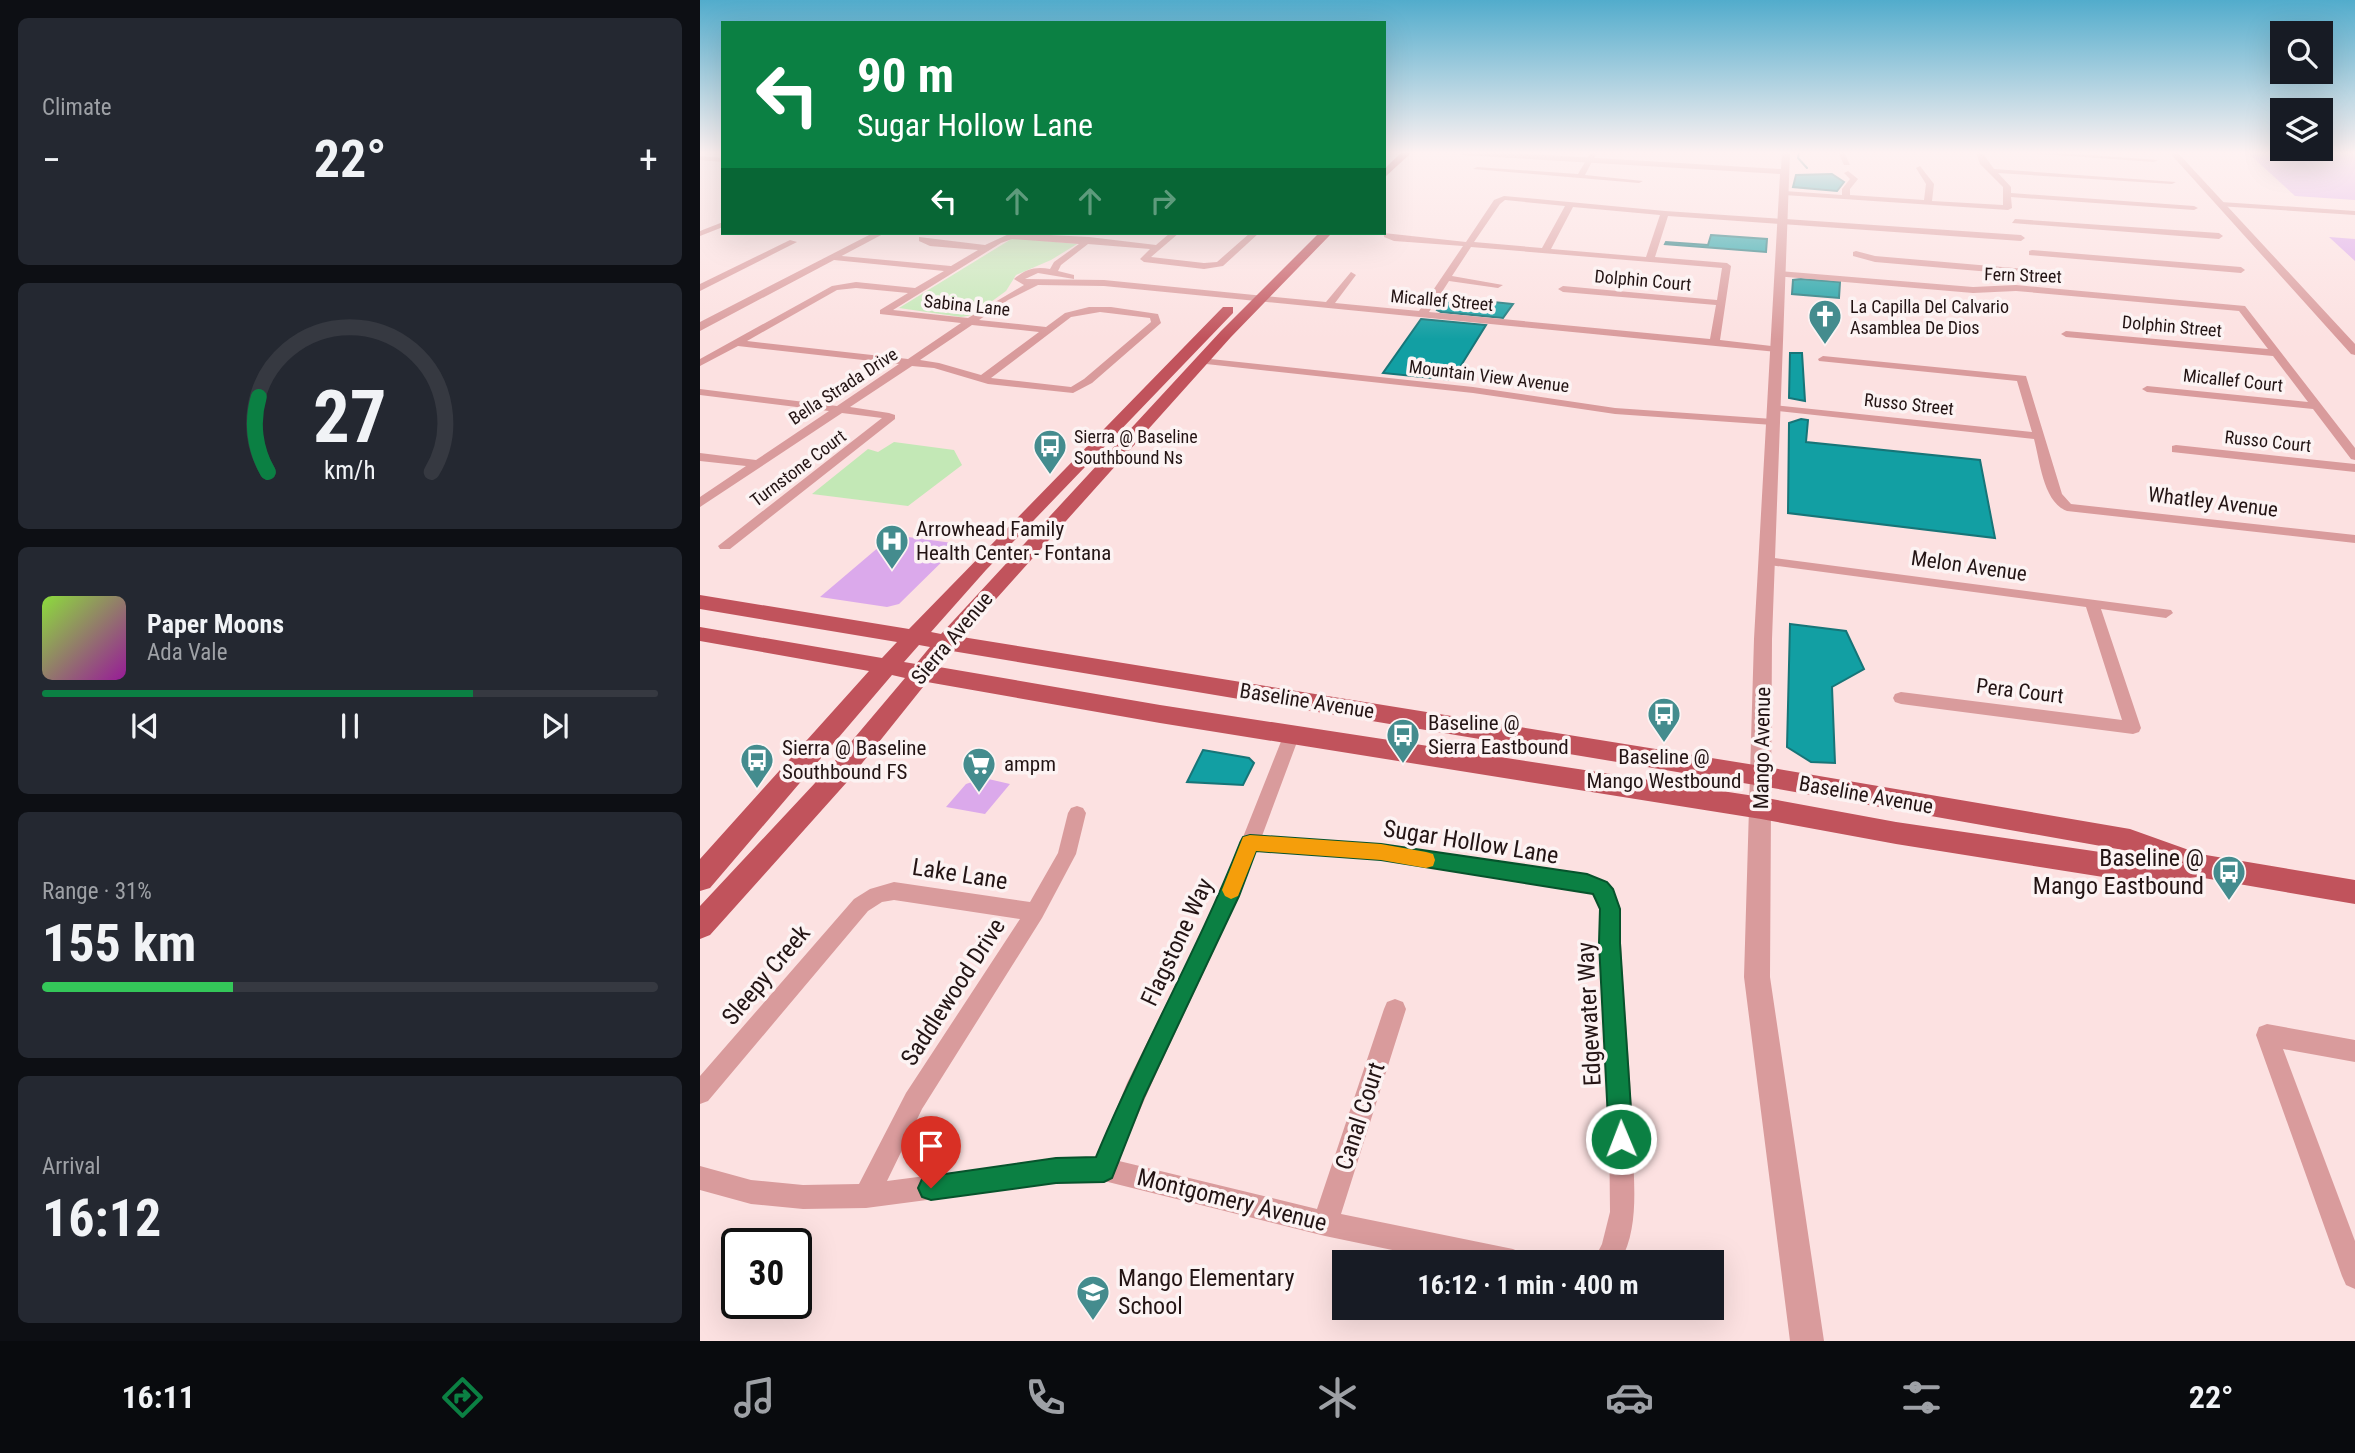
<!DOCTYPE html>
<meta charset="utf-8">
<style>
:root{--surface:#171b24;--page:#242831;--text:#f1f3f6;--muted:#9ea1a6;--line:#363941;--accent:#0b8043}
body{margin:0;font-family:"Roboto Condensed",sans-serif;background:var(--page);color:var(--text);height:100vh;display:flex;flex-direction:column;font-size:26px;white-space:nowrap}
*{box-sizing:border-box;margin:0}
p{font-size:23px;color:var(--muted)}
.icon{flex:none;width:38px;height:38px;fill:none;stroke:currentColor;stroke-width:2;stroke-linecap:round;stroke-linejoin:round}
.map{position:relative;flex:1;overflow:hidden}
.details{display:flex;flex-direction:column;gap:18px;padding:18px;background:#0d0f14;width:700px}
.details>*{flex:none}
.hud{position:absolute;left:21px;top:21px;width:665px;height:214px;border-radius:0px;box-shadow:0 7px 28px #0002;background:#0b8043;color:#fff;overflow:hidden}
.buttons{position:absolute;left:1570px;top:21px;display:grid;gap:14px}
.buttons a{display:grid;place-items:center;width:63px;height:63px;border-radius:0px;background:var(--surface);box-shadow:0 7px 28px #0002;font-size:35px}
.speed{position:absolute;left:21px;top:1228px;display:flex;gap:14px;font-size:35px;font-weight:700;text-align:center}
.speed>*{display:grid;place-content:center;width:91px;height:91px;border-radius:50%;background:var(--surface);box-shadow:0 7px 28px #0002;line-height:1}
.speed .limit{border:4px solid #111;border-radius:10px;background:#fff;color:#111}
.pin{position:absolute;display:grid;place-items:center;width:60px;height:60px;color:#fff;margin:-72px -30px;border-radius:50% 50% 50% 0;rotate:-45deg;box-shadow:0 0 7px #0007}
.pin .icon{rotate:45deg}
.me{position:absolute;width:77px;margin:-38px;rotate:359deg;stroke-linejoin:round;filter:drop-shadow(0 0 5px #0008)}
.turn{display:flex;align-items:center;gap:24px;height:147px;padding:0 21px;font-size:32px}
.turn .icon{width:91px;height:91px;stroke-width:2.5}
.turn b{display:block;font-size:49px;line-height:60px}
.lanes{display:flex;align-items:center;height:66px;padding:0 21px;background:#0003;justify-content:center;gap:35px;direction:ltr}
.lanes .off{opacity:.35}
.big{font-size:52px;font-weight:700;line-height:1.1}
.details .card{flex:1;display:flex;flex-direction:column;justify-content:center;gap:10px;min-width:0;padding:0 24px;border-radius:10px;background:var(--page)}
.details .dial{align-items:center;gap:0}
.dial svg{height:182px;overflow:visible;fill:none;stroke:var(--line);stroke-width:7;stroke-linecap:round;text-anchor:middle}
.dial text{fill:var(--text);stroke:none}
.song{display:flex;align-items:center;gap:21px}
.cover{width:84px;height:84px;border-radius:10px;background:linear-gradient(135deg,hsl(90 70% 55%),hsl(300 70% 35%))}
.played{height:7px;border-radius:4px;background:linear-gradient(90deg,var(--accent) 70%,var(--line) 70%)}
.keys{display:flex;justify-content:space-around;direction:ltr}
.heat{display:flex;justify-content:space-between;align-items:center;font-size:38px;direction:ltr}
.charge{height:10px;border-radius:5px;background:linear-gradient(90deg,#34c759 31%,var(--line) 0)}
.trip{position:absolute;left:632px;top:1250px;width:392px;height:70px;border-radius:0px;background:var(--surface);box-shadow:0 7px 28px #0002;font-weight:700;line-height:70px;text-align:center}
.menu{display:flex;height:112px;justify-content:space-around;align-items:center;background:#090b0e;color:var(--muted)}
.menu .icon{width:49px;height:49px}
.menu .on{color:var(--accent)}
.menu b{font-size:32px;color:var(--text)}
main{display:flex;flex:1;min-height:0}
.map>svg:first-child{display:block}
</style>
<main>
<section class="details">
<div class="card"><p>Climate</p>
<div class="heat"><a>−</a><b class="big">22°</b><a>+</a></div>
</div>
<div class="card dial"><svg viewBox="0 0 100 80">
<path d="M14 69A42 42 0 1 1 86 69"/>
<path d="M14 69A42 42 0 0 1 10 36" stroke="#0b8043"/>
<text x="50" y="56" font-size="32" font-weight="700">27</text>
<text x="50" y="72" font-size="11">km/h</text>
</svg></div>
<div class="card">
<div class="song"><i class="cover"></i><div><b>Paper Moons</b><p>Ada Vale</p></div></div>
<div class="played"></div>
<div class="keys"><svg class="icon" aria-label="previous" viewBox="0 0 24 24"><path d="M18 5L8 12l10 7zM5 5v14"/></svg><svg class="icon" aria-label="pause" viewBox="0 0 24 24"><path d="M8 5v14M16 5v14"/></svg><svg class="icon" aria-label="next" viewBox="0 0 24 24"><path d="M6 5l10 7-10 7zM19 5v14"/></svg></div>
</div>
<div class="card"><p>Range · 31%</p><b class="big">155 km</b><div class="charge"></div></div>
<div class="card"><p>Arrival</p><b class="big">16:12</b></div>
</section>
<div class="map">
<svg width="1655" height="1341" viewBox="0 0 1655 1341">
<rect width="100%" height="100%" fill="#fce1e1"/>
<path fill="#c3e8b6" d="M313 238 377 244 351 260 316 275 306 291 273 315 261 317 199 308Z
M194 442 254 450 262 465 208 506 112 494 168 449 178 452Z"/>
<path fill="#129fa3" stroke="#177578" stroke-width="2" d="M1132 174 1144 182 1137 191 1093 187 1096 175Z
M1011 235 1067 239 1066 252 965 244 966 242 1008 245Z
M1101 279 1140 282 1139 298 1092 294 1093 280Z
M745 297 813 304 803 318 741 312 737 310Z
M721 319 786 325 752 380 683 373Z
M1090 353H1102L1105 401 1089 398Z
M1101 419 1108 420 1106 442 1280 460 1295 538 1088 513 1089 423Z
M1090 624 1146 631 1164 669 1132 687 1135 763 1111 762 1087 747Z
M503 750 549 758 554 763 543 785 487 782Z"/>
<g fill="none" stroke-linecap="round" stroke-linejoin="round">
<path stroke="#177578" stroke-width="2" d="M1099 152 1098 158 1107 168"/>
</g>
<path fill="#dba9eb" d="M1547 152H1655V200L1595 196Z
M1629 237 1655 239V261Z
M193 535 260 544 199 604 187 607 120 597Z
M284 778 310 784 285 814 246 807 266 784Z"/>
<g fill="none" stroke-linecap="round" stroke-linejoin="round">
<path fill="#d99b9c" fill-rule="evenodd" d="M891 152H897L885 175 943 181 939 183 773 169 777 167 878 174Z
M1138 152H1144L1150 165H1144Z
M1276 152H1282L1294 169 1476 182 1472 184 1298 173 1311 187V193L1494 206 1498 208 1494 210 1311 197 1312 208 1308 210 1084 195 1080 193 1084 191 1142 195V189L1150 179 1144 173 1148 171 1158 179 1150 189V195L1224 200 1226 184 1216 168 1220 166 1234 184 1232 201 1303 205V187L1280 164Z
M1314 152H1345L1458 160 1454 162Z
M0 156 23 158V162L0 160Z
M804 196 965 211 1321 235 1325 238 1321 241 968 216 955 257 1027 263 1031 266 1020 340 1081 347V351L1077 352 404 286 338 285 308 300 279 320 346 327 365 313 389 307H411L458 314 461 323 392 383 373 393 288 384 234 368 212 366 150 407 189 413 195 415V419L30 549H20L18 546 182 418 142 413 0 507V497L46 466 0 461V453L56 460 129 411 0 395V389L137 406 199 364 38 346 0 366V359L132 286 156 282 215 288 244 271 134 260 131 259V255L251 266 278 250 230 246 219 241V237L285 245 311 233 389 237 456 245 470 233H479L451 257 504 263 517 262 550 233H559L523 266 504 269 444 262 440 259 450 249 388 244 361 265 358 271 374 275V279L338 273 325 279 404 280 626 302 651 272 656 275 635 303 719 311 763 246 694 241 684 237V233L766 242 794 200ZM805 200 865 206 842 248 774 242 800 204ZM873 207 960 215 946 257 851 249ZM312 239 379 244 354 262 350 269C336 266 325 269 314 279L324 285 268 318 193 310 301 243ZM771 247 1022 268 1017 300 863 286 858 289 863 292 1016 305 1010 339 729 312 749 281 798 288 803 285 752 276ZM156 288 208 293 180 310V314L261 323 208 359 47 341 137 290ZM400 312 450 318 451 322 384 379 371 387 291 378 371 317ZM272 325 339 332 281 375 239 363 220 360Z
M1521 202 1655 211V215L1518 206Z
M1315 219 1519 233 1523 236 1519 239 1312 223Z
M23 222V227L0 236V231Z
M90 240 97 242 0 291V284Z
M1332 250 1541 267 1545 270 1541 273 1329 255V251Z
M1156 251 1175 256 1337 270 1341 273 1337 276 1175 262 1153 256V252Z
M1079 271 1273 287 1316 285 1545 306 1655 448V460L1651 459 1613 409 1447 392 1442 389 1447 386 1608 402 1573 356 1366 337 1361 334 1366 331 1568 349 1539 311 1316 291 1273 293 1076 276V272Z
M1123 356 1326 376 1362 494 1371 504 1655 535V543L1367 511C1343 502 1340 461 1334 439L1070 410 1068 408 1074 405 1332 432 1317 381 1119 361 1118 359Z
M501 358 773 387 915 408 1073 419 1079 422 1073 425 915 414 773 393 497 363 496 361Z
M1476 445 1655 464V472L1472 452V446Z
M1067 557 1471 610 1473 613 1466 618 1401 609 1441 728 1439 732 1433 734 1201 704 1195 702 1193 698 1195 694 1201 692 1422 720 1386 607 1062 564 1060 561Z
M592 728 598 730 600 734 562 836 681 844 887 875C907 882 913 888 920 909 921 990 932 1070 933 1151 934 1187 939 1229 920 1262H893L902 1244 910 1212 909 1115 900 909C897 900 895 895 886 891L681 860 556 851C516 957 460 1055 419 1161L617 1209 684 1009 687 1002 695 999 703 1002 706 1009 641 1214 813 1249 822 1253 826 1262H750L625 1236 404 1181 356 1183 166 1208 103 1209 51 1204 0 1190V1166L51 1180 103 1185 159 1184 206 1093 320 919 194 900 182 902 168 911 8 1101 0 1104V1076L154 899 170 889 194 882 330 902 358 853 368 813 371 808 377 806 383 808 386 813 376 854 342 918 222 1109 187 1181 356 1159 397 1157 427 1083 520 895 584 734 586 730Z
M1567 1024 1655 1040V1062L1583 1049 1655 1241V1289L1646 1285 1642 1276 1556 1035 1559 1027Z"/>
<path fill="#d99b9c" fill-rule="evenodd" d="M758 152H796L1081 169 1082 152H1090L1072 639 1070 977 1124 1341H1090L1044 977 1054 639 1080 174 762 155Z
M1469 152H1477L1655 344V355L1651 354Z
M173 233H185L0 331V322Z"/>
<path fill="#c1535c" fill-rule="evenodd" d="M702 152H712L684 178V169Z
M619 233H632L531 337 262 637 1061 766 1430 829 1500 854 1655 880V904L1498 877 1441 883 1196 844 1061 819 460 723 227 682 147 782 10 935 0 939V906L129 768 205 678 192 675 10 888 0 891V859L169 671 0 641V627L182 658 197 642 0 609V595L209 629 523 307H533V313L286 570 231 632 241 634 521 331ZM219 645 230 647 216 664 204 662ZM252 651 1061 786 1429 851 1448 859 1196 822 1061 797 460 705 239 667Z"/>
</g>
<linearGradient id="sky" x2="0" y2="1"><stop stop-color="#52accc"/><stop offset="0.45" stop-color="#fef2f2"/><stop offset="1" stop-color="#fef2f2" stop-opacity="0"/></linearGradient>
<rect width="1655" height="339" fill="url(#sky)"/>
<path fill="#0b8043" stroke="#07532c" stroke-width="2" d="M550 835 681 844 887 874 907 882 913 889 920 909V943L933 1139 930 1148 921 1151 913 1148 909 1139 899 943 900 909 893 894 681 860 556 851 539 896 444 1097 412 1178 404 1182 356 1183 231 1200 222 1197 218 1188 222 1179 231 1176 356 1158 396 1157C440 1050 498 950 540 843L543 837Z"/>
<path fill="#f59e0b" d="M550 835 681 844 726 852 733 854 735 860 733 866 726 868 681 860 556 851 538 896 531 899 525 896 522 890 543 837Z"/>
<defs>
<symbol id="church-pin" viewBox="-11 -11 22 30"><path d="M0 17L-7.5 6A9.5 9.5 0 1 1 7.5 6Z" fill="#448c8e" stroke="#fcf3f3"/><path d="M-1.2-6h2.4v3.5h3.3v2.4h-3.3V6h-2.4V-.1h-3.3v-2.4h3.3Z" fill="#fff"/></symbol>
<symbol id="bus-pin" viewBox="-11 -11 22 30"><path d="M0 17L-7.5 6A9.5 9.5 0 1 1 7.5 6Z" fill="#448c8e" stroke="#fcf3f3"/><path d="M-5-6H5V4H4V6H2V4H-2V6H-4V4H-5ZM-3.5-4V0h7V-4ZM-3.5 1.2v1.5H-2V1.2ZM2 1.2v1.5H3.5V1.2Z" fill="#fff"/></symbol>
<symbol id="hospital-pin" viewBox="-11 -11 22 30"><path d="M0 17L-7.5 6A9.5 9.5 0 1 1 7.5 6Z" fill="#448c8e" stroke="#fcf3f3"/><path d="M-5-5h3v3.5h4V-5h3V5h-3V1.5h-4V5h-3Z" fill="#fff"/></symbol>
<symbol id="supermarket-pin" viewBox="-11 -11 22 30"><path d="M0 17L-7.5 6A9.5 9.5 0 1 1 7.5 6Z" fill="#448c8e" stroke="#fcf3f3"/><path d="M-6-5.5h2.5l.6 2H6L4.5 2H-2.5L-4.4-4H-6ZM-1.5 3.2a1.3 1.3 0 1 0 .1 0ZM3 3.2a1.3 1.3 0 1 0 .1 0Z" fill="#fff"/></symbol>
<symbol id="school-pin" viewBox="-11 -11 22 30"><path d="M0 17L-7.5 6A9.5 9.5 0 1 1 7.5 6Z" fill="#448c8e" stroke="#fcf3f3"/><path d="M0-5L7-2L0 1L-7-2ZM-4 1L0 2.5L4 1V4Q0 6-4 4Z" fill="#fff"/></symbol>
</defs>
<g fill-rule="evenodd">
<use href="#church-pin" x="1106" y="297" width="38" height="52"/>
<use href="#bus-pin" x="331" y="427" width="38" height="52"/>
<use href="#hospital-pin" x="173" y="522" width="38" height="52"/>
<use href="#bus-pin" x="945" y="695" width="38" height="52"/>
<use href="#bus-pin" x="684" y="716" width="38" height="52"/>
<use href="#bus-pin" x="38" y="741" width="38" height="52"/>
<use href="#supermarket-pin" x="260" y="745" width="38" height="52"/>
<use href="#bus-pin" x="1510" y="853" width="38" height="52"/>
<use href="#school-pin" x="374" y="1273" width="38" height="52"/>
</g>
<g text-anchor="middle" dominant-baseline="central" stroke-width="7" stroke-linejoin="round" paint-order="stroke">
<g font-size="18" fill="#231414" stroke="#fcf3f3">
<text transform="translate(1323 275) rotate(2)">Fern Street</text>
<text transform="translate(943 280) rotate(5)">Dolphin Court</text>
<text transform="translate(742 300) rotate(5)">Micallef Street</text>
<text transform="translate(267 305) rotate(6)">Sabina Lane</text>
<text transform="translate(1472 326) rotate(5)">Dolphin Street</text>
<text transform="translate(789 376) rotate(7)">Mountain View Avenue</text>
<text transform="translate(1533 380) rotate(6)">Micallef Court</text>
<text transform="translate(143 386) rotate(-33)">Bella Strada Drive</text>
<text transform="translate(1209 404) rotate(6)">Russo Street</text>
<text transform="translate(1568 441) rotate(6)">Russo Court</text>
<text transform="translate(98 468) rotate(-37)">Turnstone Court</text>
</g>
<g font-size="18" fill="#231414" stroke="#fcf3f3" text-anchor="start">
<text x="1150" y="306">La Capilla Del Calvario<tspan x="1150" dy="21">Asamblea De Dios</tspan></text>
<text x="374" y="436">Sierra @ Baseline<tspan x="374" dy="21">Southbound Ns</tspan></text>
</g>
<g font-size="21" fill="#231414" stroke="#fcf3f3">
<text transform="translate(1513 502) rotate(7)">Whatley Avenue</text>
<text transform="translate(1269 566) rotate(8)">Melon Avenue</text>
<text transform="translate(252 638) rotate(-50)">Sierra Avenue</text>
<text transform="translate(1320 691) rotate(7)">Pera Court</text>
<text transform="translate(607 701) rotate(9)">Baseline Avenue</text>
<text transform="translate(1062 748) rotate(-89)">Mango Avenue</text>
<text transform="translate(1166 795) rotate(10)">Baseline Avenue</text>
</g>
<g font-size="21" fill="#231414" stroke="#fcf3f3" text-anchor="start">
<text x="216" y="529">Arrowhead Family<tspan x="216" dy="24">Health Center - Fontana</tspan></text>
<text x="728" y="723">Baseline @<tspan x="728" dy="24">Sierra Eastbound</tspan></text>
<text x="82" y="748">Sierra @ Baseline<tspan x="82" dy="24">Southbound FS</tspan></text>
<text x="964" y="757" text-anchor="middle">Baseline @<tspan x="964" dy="24">Mango Westbound</tspan></text>
<text x="304" y="764">ampm</text>
</g>
<g font-size="24" fill="#231414" stroke="#fcf3f3">
<text transform="translate(771 842) rotate(9)">Sugar Hollow Lane</text>
<text transform="translate(260 874) rotate(9)">Lake Lane</text>
<text transform="translate(477 942) rotate(-65)">Flagstone Way</text>
<text transform="translate(66 975) rotate(-50)">Sleepy Creek</text>
<text transform="translate(253 992) rotate(-57)">Saddlewood Drive</text>
<text transform="translate(889 1014) rotate(-93)">Edgewater Way</text>
<text transform="translate(660 1116) rotate(-72)">Canal Court</text>
<text transform="translate(532 1200) rotate(14)">Montgomery Avenue</text>
</g>
<g font-size="24" fill="#231414" stroke="#fcf3f3" text-anchor="end">
<text x="1504" y="858">Baseline @<tspan x="1504" dy="28">Mango Eastbound</tspan></text>
<text x="418" y="1278" text-anchor="start">Mango Elementary<tspan x="418" dy="28">School</tspan></text>
</g>
</g>
</svg>
<div class="buttons">
<a><svg class="icon" aria-label="search" viewBox="0 0 24 24"><circle cx="10" cy="10" r="6"/><path d="M15 15l6 6"/></svg></a>
<a><svg class="icon" aria-label="layers" viewBox="0 0 24 24"><path d="M12 4l9 5-9 5-9-5zM3 14l9 5 9-5"/></svg></a>
</div>
<div class="speed"><div class="limit">30</div></div>
<div class="pin" style="left:231px;top:1188px;background:#d93025"><svg class="icon" aria-label="arrive" viewBox="0 0 24 24"><path d="M6 21V4h12l-3 4 3 4H6"/></svg></div>
<svg class="me" style="left:921px;top:1139px" viewBox="-20 -20 40 40"><circle r="17" fill="#0b8043" stroke="#fff" stroke-width="3"/><path d="M0-11L8 9 0 5-8 9z" fill="#fff"/></svg>
<div class="trip">16:12 · 1 min · 400 m</div>
<div class="hud">
<div class="turn"><svg class="icon" aria-label="left" viewBox="0 0 24 24"><path d="M17 20v-9H6M10 6l-5 5 5 5"/></svg><div><b>90 m</b>Sugar Hollow Lane</div></div>
<div class="lanes"><svg class="icon" aria-label="left" viewBox="0 0 24 24"><path d="M17 20v-9H6M10 6l-5 5 5 5"/></svg><svg class="icon off" aria-label="ahead" viewBox="0 0 24 24"><path d="M12 20V5M6 11l6-6 6 6"/></svg><svg class="icon off" aria-label="ahead" viewBox="0 0 24 24"><path d="M12 20V5M6 11l6-6 6 6"/></svg><svg class="icon off" aria-label="right" viewBox="0 0 24 24"><path d="M7 20v-9h11M14 6l5 5-5 5"/></svg></div>
</div>
</div>
</main>
<nav class="menu">
<b>16:11</b>
<svg class="icon on" aria-label="directions" viewBox="0 0 24 24"><path d="M12 3l9 9-9 9-9-9zM9 14v-3h6M13 9l2 2-2 2"/></svg>
<svg class="icon" aria-label="music" viewBox="0 0 24 24"><path d="M9 18V5l10-2v13"/><circle cx="6" cy="18" r="3"/><circle cx="16" cy="16" r="3"/></svg>
<svg class="icon" aria-label="phone" viewBox="0 0 24 24"><path d="M5 4h4l2 5-3 2q2 4 5 5l2-3 5 2v4C11 20 4 13 5 4z"/></svg>
<svg class="icon" aria-label="climate" viewBox="0 0 24 24"><path d="M12 3v18M4 7l16 10M4 17L20 7"/></svg>
<svg class="icon" aria-label="car" viewBox="0 0 24 24"><path d="M5 17H2v-5l4-1 3-4h7l3 4 3 1v5h-3M9 17h6M6 11h13"/><circle cx="7" cy="17" r="2"/><circle cx="17" cy="17" r="2"/></svg>
<svg class="icon" aria-label="filters" viewBox="0 0 24 24"><path d="M4 7h16M4 17h16"/><circle cx="9" cy="7" r="2"/><circle cx="15" cy="17" r="2"/></svg>
<b>22°</b>
</nav>
